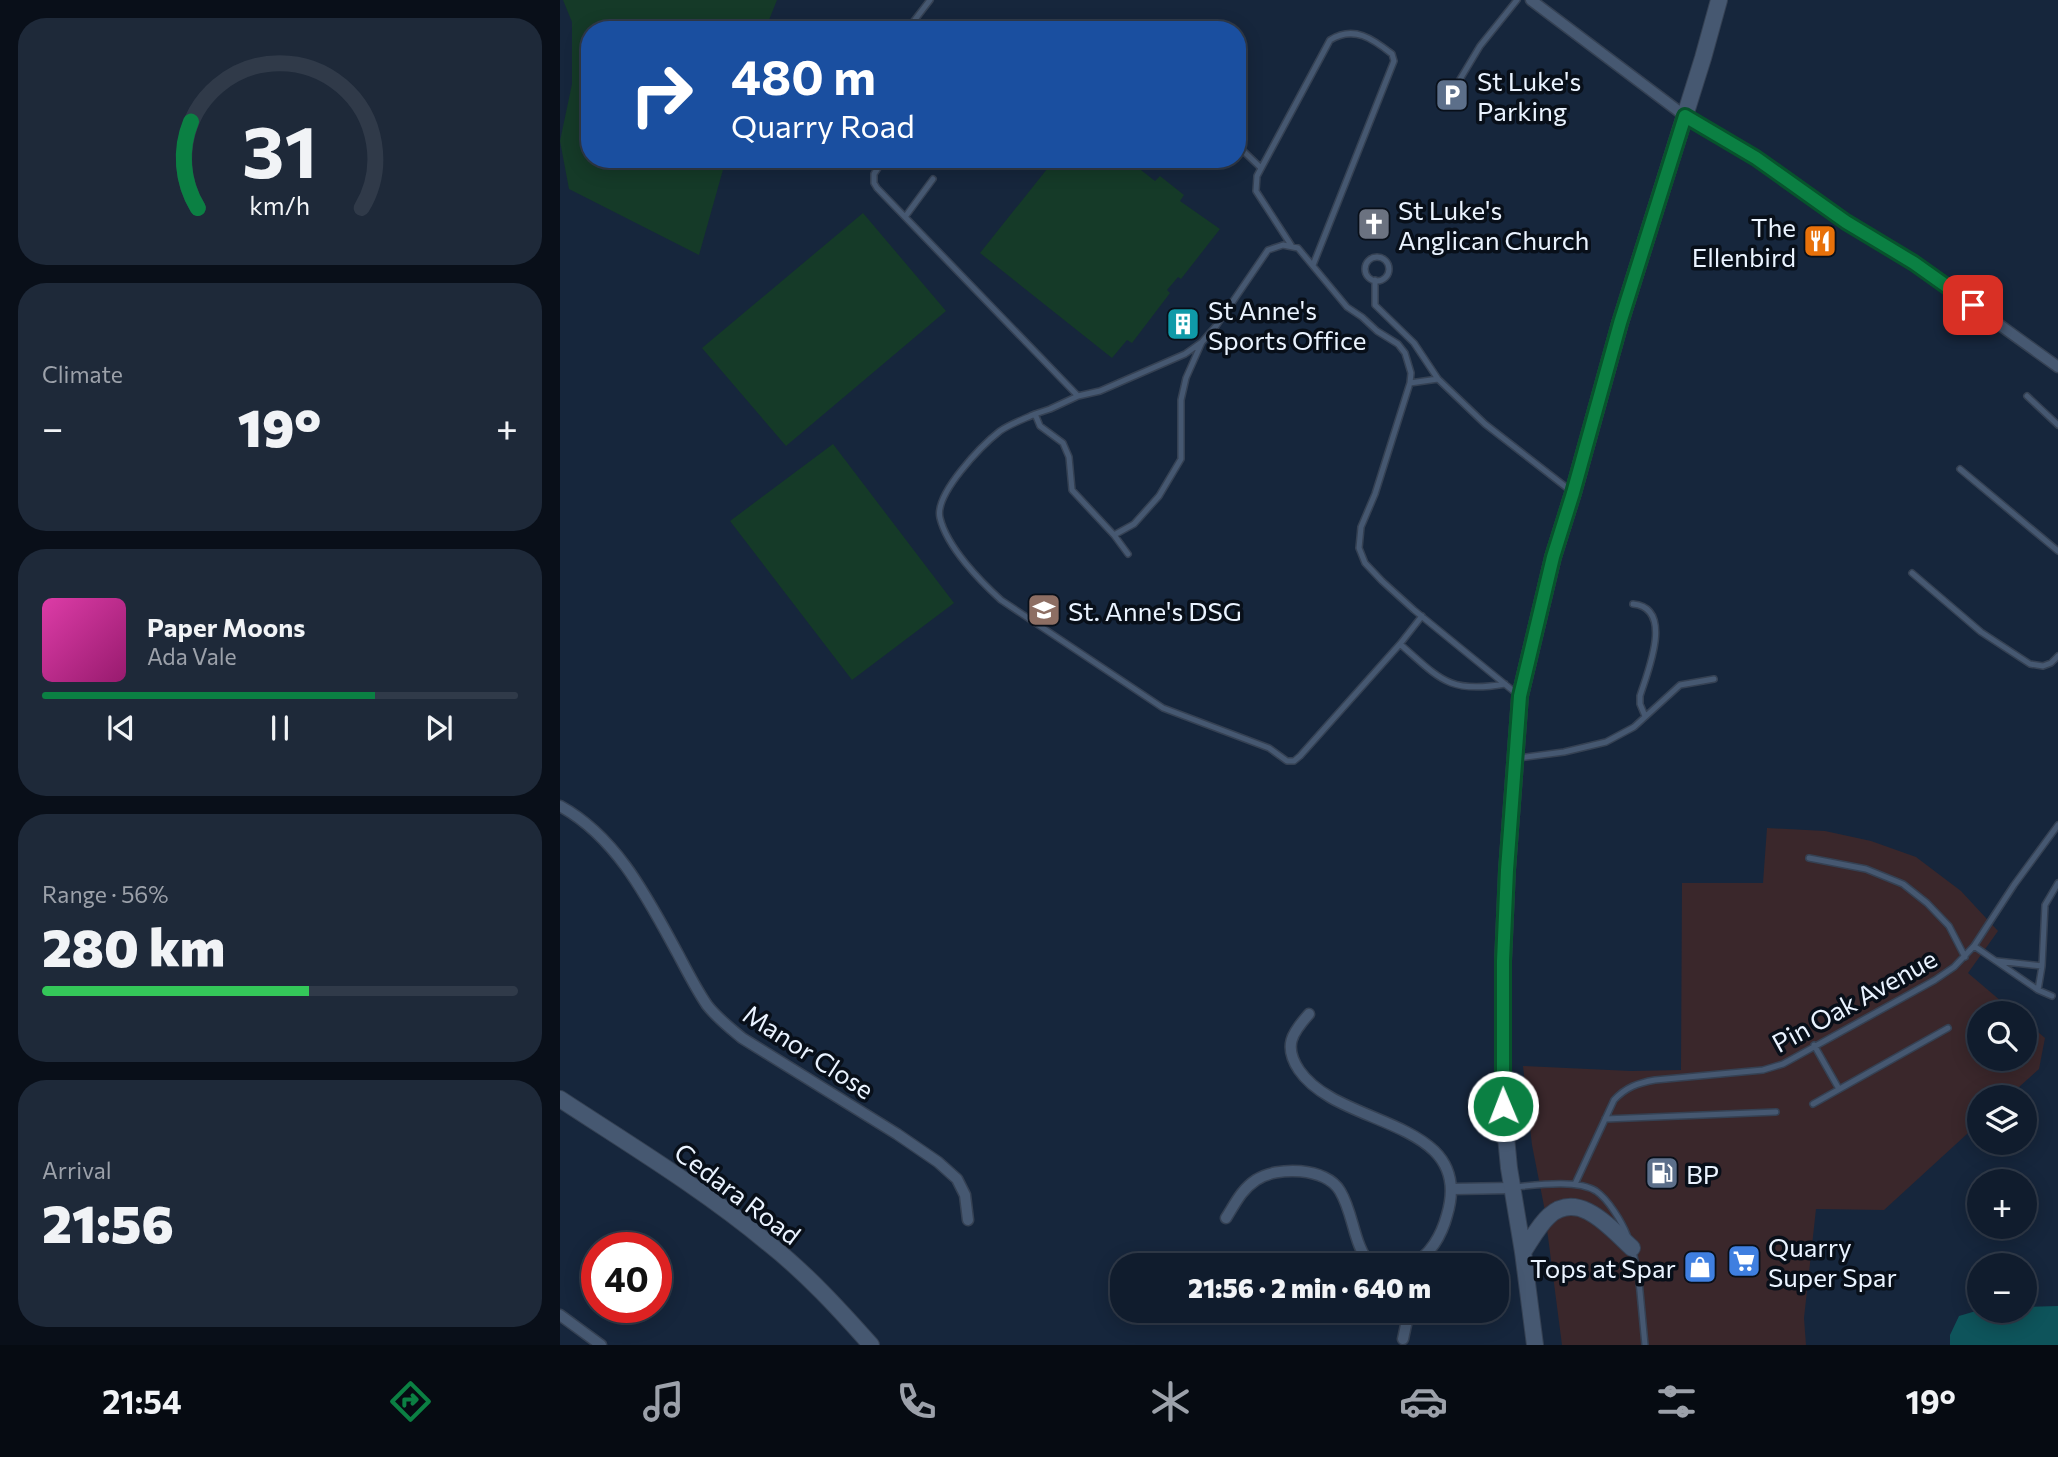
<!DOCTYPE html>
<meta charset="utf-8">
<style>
:root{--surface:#101c2d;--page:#1e2939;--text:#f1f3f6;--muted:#9ca1aa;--line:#303a49;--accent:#0b8043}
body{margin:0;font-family:Commissioner,sans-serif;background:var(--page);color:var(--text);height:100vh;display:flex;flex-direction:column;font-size:26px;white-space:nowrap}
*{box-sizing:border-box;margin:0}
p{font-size:23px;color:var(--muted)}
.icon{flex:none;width:38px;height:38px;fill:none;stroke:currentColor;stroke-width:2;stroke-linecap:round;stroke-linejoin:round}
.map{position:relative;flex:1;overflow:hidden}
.panel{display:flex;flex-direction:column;gap:18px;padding:18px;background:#090f19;width:560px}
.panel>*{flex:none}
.top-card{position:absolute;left:21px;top:21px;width:665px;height:147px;border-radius:28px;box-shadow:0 4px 18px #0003,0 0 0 2px var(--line);background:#1a4fa0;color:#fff;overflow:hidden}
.fabs{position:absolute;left:1407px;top:1001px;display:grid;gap:14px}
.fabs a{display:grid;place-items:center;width:70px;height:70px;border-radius:50%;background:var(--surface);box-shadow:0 4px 18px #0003,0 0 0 2px var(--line);font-size:35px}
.speed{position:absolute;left:21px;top:1232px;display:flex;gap:14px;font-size:35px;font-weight:700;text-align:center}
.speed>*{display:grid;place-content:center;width:91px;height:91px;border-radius:50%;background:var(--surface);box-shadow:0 4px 18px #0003,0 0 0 2px var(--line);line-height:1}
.speed .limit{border:10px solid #d22;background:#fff;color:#111}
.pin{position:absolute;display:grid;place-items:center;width:60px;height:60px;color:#fff;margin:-30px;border-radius:14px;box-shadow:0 4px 10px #0006}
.me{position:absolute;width:77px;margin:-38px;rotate:359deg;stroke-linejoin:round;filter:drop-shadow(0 0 5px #0008)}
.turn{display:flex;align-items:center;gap:24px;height:147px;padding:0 35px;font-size:32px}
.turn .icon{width:91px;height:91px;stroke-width:2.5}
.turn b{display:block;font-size:49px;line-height:60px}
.big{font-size:52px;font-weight:800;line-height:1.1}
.panel .card{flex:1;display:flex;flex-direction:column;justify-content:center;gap:10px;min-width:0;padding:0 24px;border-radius:28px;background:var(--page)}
.panel .dial{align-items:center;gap:0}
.dial svg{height:182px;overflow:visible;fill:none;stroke:var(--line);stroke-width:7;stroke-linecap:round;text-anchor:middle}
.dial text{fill:var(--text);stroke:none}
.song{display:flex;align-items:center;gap:21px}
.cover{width:84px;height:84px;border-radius:10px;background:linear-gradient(135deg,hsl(320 70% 55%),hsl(320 70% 35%))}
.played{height:7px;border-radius:4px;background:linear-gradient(90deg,var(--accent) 70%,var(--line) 70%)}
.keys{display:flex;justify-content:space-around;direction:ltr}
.heat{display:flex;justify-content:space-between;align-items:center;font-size:38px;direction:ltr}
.charge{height:10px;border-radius:5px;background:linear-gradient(90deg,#34c759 56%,var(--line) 0)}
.trip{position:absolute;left:550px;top:1253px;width:399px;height:70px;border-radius:28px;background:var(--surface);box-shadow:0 4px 18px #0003,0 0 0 2px var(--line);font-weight:800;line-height:70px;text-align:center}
.menu{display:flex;height:112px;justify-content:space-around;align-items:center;background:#060b12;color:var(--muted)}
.menu .icon{width:49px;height:49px}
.menu .current{color:var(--accent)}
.menu b{font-size:32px;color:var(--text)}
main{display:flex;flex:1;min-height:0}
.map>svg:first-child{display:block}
</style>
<main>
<section class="panel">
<div class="card dial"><svg viewBox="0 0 100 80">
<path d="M14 69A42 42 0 1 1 86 69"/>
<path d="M14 69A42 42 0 0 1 11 31" stroke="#0b8043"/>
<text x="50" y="56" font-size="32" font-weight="700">31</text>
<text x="50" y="72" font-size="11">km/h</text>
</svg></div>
<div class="card"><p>Climate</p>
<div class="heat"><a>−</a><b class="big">19°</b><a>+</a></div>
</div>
<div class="card">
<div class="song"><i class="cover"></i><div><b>Paper Moons</b><p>Ada Vale</p></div></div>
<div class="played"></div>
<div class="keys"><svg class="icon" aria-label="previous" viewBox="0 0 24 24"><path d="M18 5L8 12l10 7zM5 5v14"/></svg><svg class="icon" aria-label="pause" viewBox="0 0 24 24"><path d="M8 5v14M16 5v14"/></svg><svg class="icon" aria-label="next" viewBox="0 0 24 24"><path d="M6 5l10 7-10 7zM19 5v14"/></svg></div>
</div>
<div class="card"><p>Range · 56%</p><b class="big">280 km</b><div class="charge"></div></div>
<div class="card"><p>Arrival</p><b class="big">21:56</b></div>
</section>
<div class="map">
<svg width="1498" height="1345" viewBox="0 0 1498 1345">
<rect width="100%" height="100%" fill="#16263c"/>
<path fill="#3a272b" d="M1207 828 1265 831 1311 841 1356 857 1401 891 1438 931 1408 973 1455 1013H1419V1059H1465V1021L1485 1038 1479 1069 1448 1097H1419V1123L1324 1210 1256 1209 1244 1318 1246 1345H1002L984 1206 972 1145 963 1066 1071 1071 1121 1070 1122 883H1203Z"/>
<path fill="#153a28" d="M3 0H217L205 30H30V159H166L139 255 9 189 0 141 12 84V22Z
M495 159H567L595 181 600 176 624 195 620 201 660 229 621 279 618 277 607 290 610 293 572 343 567 340 552 358 420 253Z
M303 213 386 311 226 446 142 348Z
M273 444 394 603 292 680 170 521Z"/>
<path fill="#0e545b" d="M1498 1306V1345H1390V1335L1399 1316 1416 1311H1465V1307Z"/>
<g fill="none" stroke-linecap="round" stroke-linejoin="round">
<defs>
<path id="lane" d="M347 30 370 0
M896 86 920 46 957 0
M677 145 700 167
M324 159 314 174V183L317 188 518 396
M345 217 373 179
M731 245 696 191 697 176 770 40C794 25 813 39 832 54L834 61 753 265
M805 269a12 12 0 1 1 24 0a12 12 0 1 1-24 0Z
M815 280V305L854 343 878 379 925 424 1011 491
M850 383 815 494 801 527 799 548 805 563 822 581 854 610 957 694
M1467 396 1498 425
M475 414C464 419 450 424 440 431 422 445 374 494 380 518 387 547 420 581 441 600L603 708 709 748 727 761H734L740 756 840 644 862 616
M1400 469 1498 551
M554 535 574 524 599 496 621 459V400L626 378 642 342
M568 554 554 535 512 490 509 457 503 443 480 426 475 414 490 409 518 396 540 391 625 354 642 342 656 326 708 250 723 245 738 248 787 307 802 317 817 331 838 344 845 353 851 373 850 383 878 379
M1352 573 1421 632 1470 664 1483 666 1491 663 1498 656
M1073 604C1115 608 1087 673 1080 696V704L1085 716
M840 644C880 679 889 694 945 684
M958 758 1004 752 1046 742 1074 727 1120 685 1154 679
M1249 858 1306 869 1343 884 1367 903 1389 926 1405 957
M1414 946 1478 990 1492 996
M1437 961 1482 966
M1478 990 1482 966 1485 905 1498 883
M1254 1045 1279 1089
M1253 1104 1388 1028
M1045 1119 1216 1112
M1015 1184 1054 1100C1066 1087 1078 1083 1095 1080L1203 1070 1223 1064 1375 980 1394 967 1414 946 1454 885 1498 825
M955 1187C976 1185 1017 1179 1036 1191 1048 1199 1062 1222 1067 1235
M1073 1251 1079 1281 1085 1345"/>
<path id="street" d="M971 0 1125 116 1196 158 1286 222 1354 263 1498 367
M0 806C57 837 88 899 118 954 127 971 136 989 147 1005 157 1018 170 1028 182 1038L337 1134 378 1162 397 1179 405 1195 408 1220
M749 1014C732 1033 723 1046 739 1070 779 1129 916 1118 887 1215 882 1234 870 1257 850 1265
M893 1189 951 1188
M666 1218C675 1204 681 1190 696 1180 717 1166 766 1167 780 1191 794 1214 793 1245 811 1265
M0 1315 41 1345
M843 1339 849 1311"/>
<path id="secondary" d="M0 1099C70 1145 143 1189 208 1243 246 1273 279 1309 311 1345
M963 1252C971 1240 979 1225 989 1216 1019 1189 1051 1229 1072 1248
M975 1345 963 1252 949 1168 943 1106V961L947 870 960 696 993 557 1013 493 1060 323 1143 58 1159 0"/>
</defs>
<use href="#lane" stroke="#354153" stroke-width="8"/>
<use href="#street" stroke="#354153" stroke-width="13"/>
<use href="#secondary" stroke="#354153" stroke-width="18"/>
<use href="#lane" stroke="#465871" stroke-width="5"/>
<use href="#street" stroke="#465871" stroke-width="10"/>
<use href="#secondary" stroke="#465871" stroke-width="16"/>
</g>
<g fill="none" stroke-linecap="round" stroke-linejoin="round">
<defs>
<path id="route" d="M943 1106V961L947 870 960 696 993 557 1013 493 1060 323 1125 116 1196 158 1286 222 1354 263 1413 305"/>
</defs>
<use href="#route" stroke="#07532c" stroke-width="18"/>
<use href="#route" stroke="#0b8043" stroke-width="12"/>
</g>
<defs>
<symbol id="parking-square" viewBox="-11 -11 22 22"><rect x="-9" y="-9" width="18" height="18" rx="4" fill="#5c6f8a" stroke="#080f19"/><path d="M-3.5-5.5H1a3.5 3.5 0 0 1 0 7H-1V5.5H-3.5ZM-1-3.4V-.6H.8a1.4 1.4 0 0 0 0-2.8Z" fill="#fff"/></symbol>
<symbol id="church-square" viewBox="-11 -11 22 22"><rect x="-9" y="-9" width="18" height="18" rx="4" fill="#6b7280" stroke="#080f19"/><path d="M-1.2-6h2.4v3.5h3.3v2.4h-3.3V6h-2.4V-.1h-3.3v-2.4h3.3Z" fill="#fff"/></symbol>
<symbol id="restaurant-square" viewBox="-11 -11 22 22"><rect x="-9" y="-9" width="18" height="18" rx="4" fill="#e8710a" stroke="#080f19"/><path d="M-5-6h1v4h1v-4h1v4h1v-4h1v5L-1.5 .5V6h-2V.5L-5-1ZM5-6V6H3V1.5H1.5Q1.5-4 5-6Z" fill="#fff"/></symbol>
<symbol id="building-square" viewBox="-11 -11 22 22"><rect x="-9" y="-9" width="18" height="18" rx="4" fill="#0f9aa8" stroke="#080f19"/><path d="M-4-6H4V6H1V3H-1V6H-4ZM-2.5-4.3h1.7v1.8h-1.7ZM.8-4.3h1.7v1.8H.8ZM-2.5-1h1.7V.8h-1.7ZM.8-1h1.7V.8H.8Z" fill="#fff"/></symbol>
<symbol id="school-square" viewBox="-11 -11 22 22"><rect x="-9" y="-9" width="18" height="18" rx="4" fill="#8d6e63" stroke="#080f19"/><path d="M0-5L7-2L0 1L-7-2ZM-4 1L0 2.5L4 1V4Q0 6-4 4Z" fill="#fff"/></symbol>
<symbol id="fuel-square" viewBox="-11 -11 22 22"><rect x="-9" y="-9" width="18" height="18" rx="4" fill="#5c6f8a" stroke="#080f19"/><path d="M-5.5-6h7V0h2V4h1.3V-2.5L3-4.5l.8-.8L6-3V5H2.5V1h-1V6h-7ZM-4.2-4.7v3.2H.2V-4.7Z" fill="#fff"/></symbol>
<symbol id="supermarket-square" viewBox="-11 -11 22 22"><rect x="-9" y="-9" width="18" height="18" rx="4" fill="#3f7fe0" stroke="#080f19"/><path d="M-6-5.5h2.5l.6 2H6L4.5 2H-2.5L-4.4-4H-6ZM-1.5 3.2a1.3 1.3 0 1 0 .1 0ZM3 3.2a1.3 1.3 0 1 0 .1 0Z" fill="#fff"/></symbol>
<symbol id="shop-square" viewBox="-11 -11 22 22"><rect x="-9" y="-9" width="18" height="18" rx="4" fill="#3f7fe0" stroke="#080f19"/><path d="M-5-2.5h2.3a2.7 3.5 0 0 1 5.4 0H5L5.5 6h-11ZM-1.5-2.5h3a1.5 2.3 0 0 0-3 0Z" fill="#fff"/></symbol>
</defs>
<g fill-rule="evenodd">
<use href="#parking-square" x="873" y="76" width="38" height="38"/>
<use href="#church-square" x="795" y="205" width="38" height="38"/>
<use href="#restaurant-square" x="1241" y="222" width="38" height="38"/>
<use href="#building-square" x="604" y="305" width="38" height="38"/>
<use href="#school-square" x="465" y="591" width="38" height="38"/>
<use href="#fuel-square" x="1083" y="1154" width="38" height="38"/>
<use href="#supermarket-square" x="1165" y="1242" width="38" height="38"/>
<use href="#shop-square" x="1121" y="1248" width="38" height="38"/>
</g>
<g text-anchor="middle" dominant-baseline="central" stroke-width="7" stroke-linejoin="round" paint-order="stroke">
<g font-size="26" fill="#eaf3ff" stroke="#080f19" text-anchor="start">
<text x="917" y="80">St Luke's<tspan x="917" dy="30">Parking</tspan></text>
<text x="838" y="209">St Luke's<tspan x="838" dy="30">Anglican Church</tspan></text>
<text x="1236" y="226" text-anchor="end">The<tspan x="1236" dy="30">Ellenbird</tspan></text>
<text x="648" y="309">St Anne's<tspan x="648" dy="30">Sports Office</tspan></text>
<text x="508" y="610">St. Anne's DSG</text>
<text x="1126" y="1173">BP</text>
<text x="1208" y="1246">Quarry<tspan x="1208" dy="30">Super Spar</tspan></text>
<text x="1116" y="1267" text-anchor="end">Tops at Spar</text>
</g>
<g font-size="26" fill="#eaf3ff" stroke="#080f19">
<text transform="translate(1294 1000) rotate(-29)">Pin Oak Avenue</text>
<text transform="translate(249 1051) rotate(33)">Manor Close</text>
<text transform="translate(178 1193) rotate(37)">Cedara Road</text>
</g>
</g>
</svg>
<div class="fabs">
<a><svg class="icon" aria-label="search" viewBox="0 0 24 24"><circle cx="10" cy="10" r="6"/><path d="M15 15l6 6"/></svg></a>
<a><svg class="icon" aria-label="layers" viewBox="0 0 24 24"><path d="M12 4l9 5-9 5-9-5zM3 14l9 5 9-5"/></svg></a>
<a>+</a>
<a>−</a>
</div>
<div class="speed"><div class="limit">40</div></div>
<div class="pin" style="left:1413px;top:305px;background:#d93025"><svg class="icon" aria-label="arrive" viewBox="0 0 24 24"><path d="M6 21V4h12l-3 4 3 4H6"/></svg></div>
<svg class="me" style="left:943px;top:1106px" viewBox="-20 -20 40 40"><circle r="17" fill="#0b8043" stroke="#fff" stroke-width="3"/><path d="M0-11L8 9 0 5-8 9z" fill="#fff"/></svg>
<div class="trip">21:56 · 2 min · 640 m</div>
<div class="top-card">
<div class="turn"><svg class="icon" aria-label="right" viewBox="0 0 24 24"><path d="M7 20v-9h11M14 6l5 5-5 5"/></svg><div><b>480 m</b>Quarry Road</div></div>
</div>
</div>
</main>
<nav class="menu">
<b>21:54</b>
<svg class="icon current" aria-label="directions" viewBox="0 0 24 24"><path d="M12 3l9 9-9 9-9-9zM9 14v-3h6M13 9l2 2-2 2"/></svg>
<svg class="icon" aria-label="music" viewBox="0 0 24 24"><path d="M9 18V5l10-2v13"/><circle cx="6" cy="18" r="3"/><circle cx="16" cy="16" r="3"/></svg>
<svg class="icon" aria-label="phone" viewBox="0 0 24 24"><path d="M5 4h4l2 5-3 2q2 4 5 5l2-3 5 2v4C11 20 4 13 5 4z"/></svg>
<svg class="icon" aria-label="climate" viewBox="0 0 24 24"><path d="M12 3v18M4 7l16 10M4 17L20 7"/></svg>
<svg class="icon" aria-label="car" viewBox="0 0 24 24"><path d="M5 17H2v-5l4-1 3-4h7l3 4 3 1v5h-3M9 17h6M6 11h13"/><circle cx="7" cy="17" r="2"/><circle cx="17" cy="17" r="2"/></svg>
<svg class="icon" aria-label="filters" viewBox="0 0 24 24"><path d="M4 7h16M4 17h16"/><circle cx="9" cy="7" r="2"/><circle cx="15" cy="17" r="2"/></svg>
<b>19°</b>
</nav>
